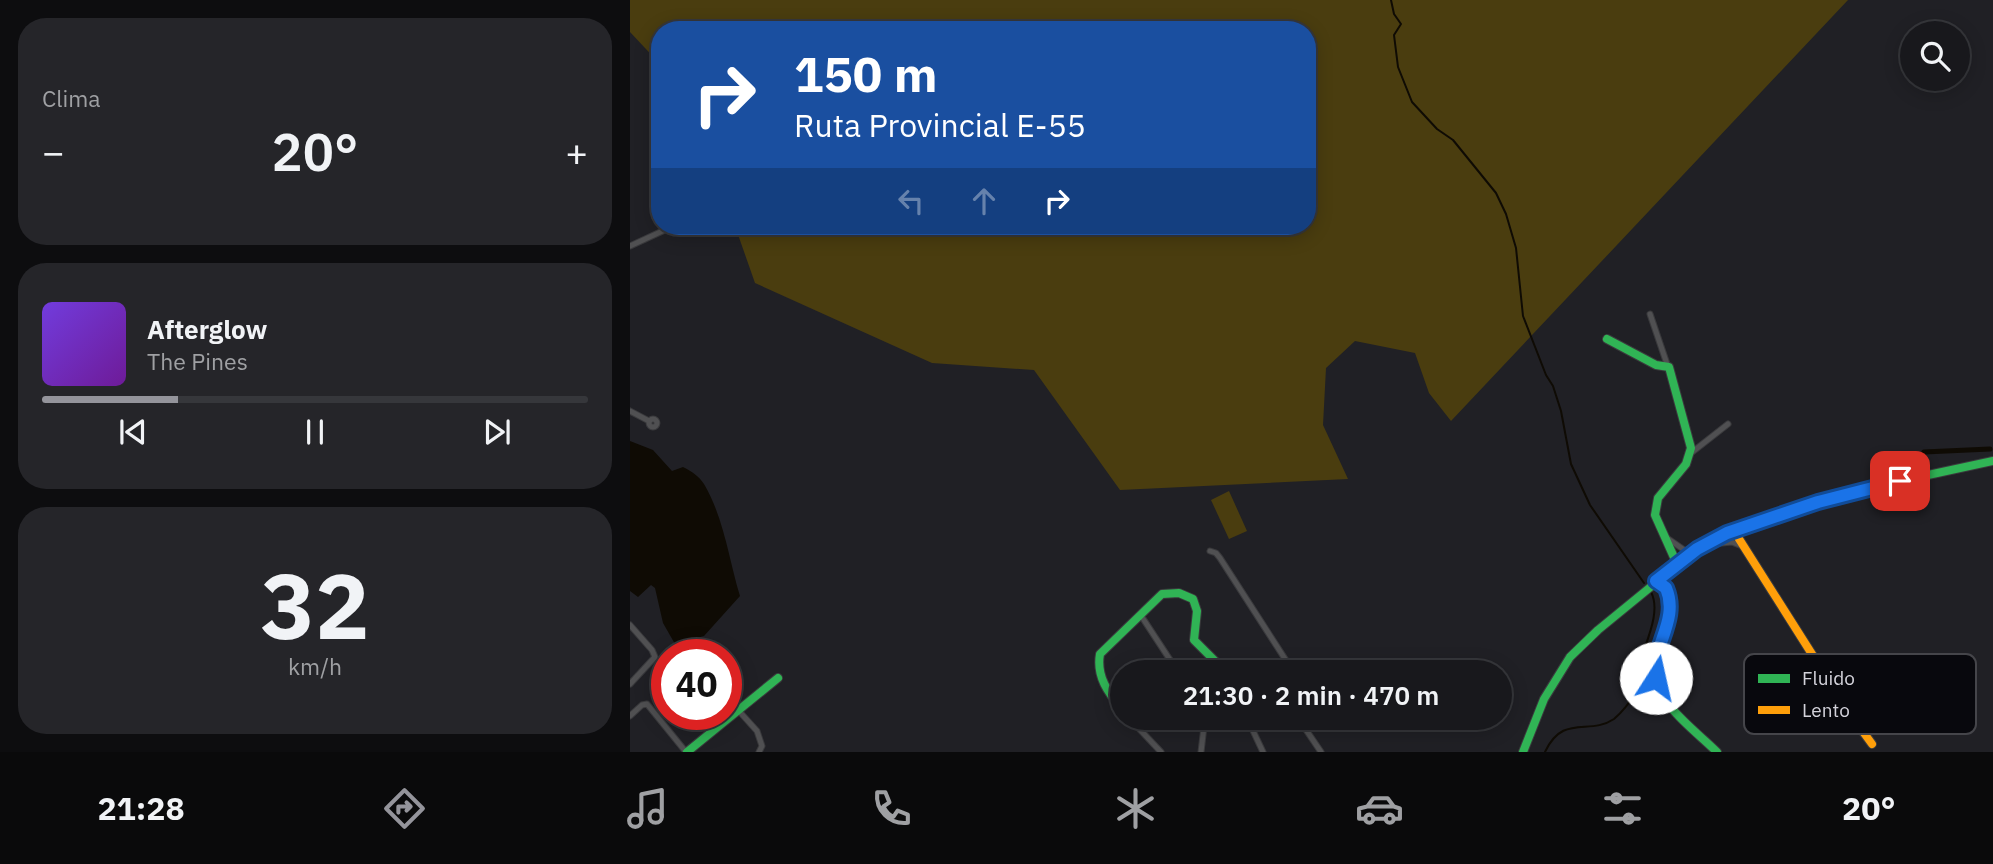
<!DOCTYPE html>
<html lang="es">
<meta charset="utf-8">
<style>
:root{--surface:#18181c;--page:#252529;--text:#f1f3f6;--muted:#9fa0a3;--line:#36373b;--accent:#94949b}
body{margin:0;font-family:"IBM Plex Sans",sans-serif;background:var(--page);color:var(--text);height:100vh;display:flex;flex-direction:column;font-size:26px;white-space:nowrap}
*{box-sizing:border-box;margin:0}
p{font-size:23px;color:var(--muted)}
.icon{flex:none;width:38px;height:38px;fill:none;stroke:currentColor;stroke-width:2;stroke-linecap:round;stroke-linejoin:round}
.map{position:relative;flex:1;overflow:hidden}
.details{display:flex;flex-direction:column;gap:18px;padding:18px;background:#0d0d0f;width:630px}
.details>*{flex:none}
.top-card{position:absolute;left:21px;top:21px;width:665px;height:214px;border-radius:28px;box-shadow:0 4px 18px #0003,0 0 0 2px var(--line);background:#1a4fa0;color:#fff;overflow:hidden}
.controls{position:absolute;left:1270px;top:21px;display:grid;gap:14px}
.controls a{display:grid;place-items:center;width:70px;height:70px;border-radius:50%;background:var(--surface);box-shadow:0 4px 18px #0003,0 0 0 2px var(--line);font-size:35px}
.speed{position:absolute;left:21px;top:639px;display:flex;gap:14px;font-size:35px;font-weight:700;text-align:center}
.speed>*{display:grid;place-content:center;width:91px;height:91px;border-radius:50%;background:var(--surface);box-shadow:0 4px 18px #0003,0 0 0 2px var(--line);line-height:1}
.speed .limit{border:10px solid #d22;background:#fff;color:#111}
.pin{position:absolute;display:grid;place-items:center;width:60px;height:60px;color:#fff;margin:-30px;border-radius:14px;box-shadow:0 4px 10px #0006}
.me{position:absolute;width:77px;margin:-38px;rotate:10deg;stroke-linejoin:round;filter:drop-shadow(0 0 5px #0008)}
.turn{display:flex;align-items:center;gap:24px;height:147px;padding:0 28px;font-size:32px}
.turn .icon{width:91px;height:91px;stroke-width:2.5}
.turn b{display:block;font-size:49px;line-height:60px}
.lanes{display:flex;align-items:center;height:66px;padding:0 28px;background:#0003;justify-content:center;gap:35px;direction:ltr}
.lanes .off{opacity:.35}
.big{font-size:52px;font-weight:600;line-height:1.1}
.details .tile{flex:1;display:flex;flex-direction:column;justify-content:center;gap:10px;min-width:0;padding:0 24px;border-radius:28px;background:var(--page)}
.details .dial{align-items:center;gap:0}
.dial b{font-size:91px;line-height:1}
.song{display:flex;align-items:center;gap:21px}
.cover{width:84px;height:84px;border-radius:10px;background:linear-gradient(135deg,hsl(260 70% 55%),hsl(280 70% 35%))}
.played{height:7px;border-radius:4px;background:linear-gradient(90deg,var(--accent) 25%,var(--line) 25%)}
.keys{display:flex;justify-content:space-around;direction:ltr}
.heat{display:flex;justify-content:space-between;align-items:center;font-size:38px;direction:ltr}
.trip{position:absolute;left:480px;top:660px;width:402px;height:70px;border-radius:35px;background:var(--surface);box-shadow:0 4px 18px #0003,0 0 0 2px var(--line);font-weight:600;line-height:70px;text-align:center}
.tab-bar{display:flex;height:112px;justify-content:space-around;align-items:center;background:#0a0a0b;color:var(--muted)}
.tab-bar .icon{width:49px;height:49px}
.tab-bar .current{color:var(--accent)}
.tab-bar b{font-size:32px;color:var(--text)}
main{display:flex;flex:1;min-height:0}
.map>svg:first-child{display:block}
</style>
<main>
<section class="details">
<div class="tile"><p>Clima</p>
<div class="heat"><a>−</a><b class="big">20°</b><a>+</a></div>
</div>
<div class="tile">
<div class="song"><i class="cover"></i><div><b>Afterglow</b><p>The Pines</p></div></div>
<div class="played"></div>
<div class="keys"><svg class="icon" aria-label="previous" viewBox="0 0 24 24"><path d="M18 5L8 12l10 7zM5 5v14"/></svg><svg class="icon" aria-label="pause" viewBox="0 0 24 24"><path d="M8 5v14M16 5v14"/></svg><svg class="icon" aria-label="next" viewBox="0 0 24 24"><path d="M6 5l10 7-10 7zM19 5v14"/></svg></div>
</div>
<div class="tile dial"><b>32</b><p>km/h</p></div>
</section>
<div class="map">
<svg width="1363" height="752" viewBox="0 0 1363 752">
<rect width="100%" height="100%" fill="#202025"/>
<path fill="#4a3d0f" d="M0 0H1218L821 421 799 393 785 353 725 341 696 368 693 425 718 479 490 490 404 370 302 363 125 283 105 226H677V30H30V64L0 32Z
M599 491 617 531 599 539 581 500Z"/>
<path fill="#0f0b04" d="M0 441 23 450 42 471 53 467C61 471 69 476 74 484 94 518 99 560 110 596L74 636 45 644 33 623 25 588 21 585 8 597 0 591Z"/>
<g fill="none" stroke-linecap="round" stroke-linejoin="round">
<path stroke="#0f0b04" stroke-width="2" d="M761 0 764 14 771 24 764 35 768 67 782 102 807 129 823 140 866 193 876 214 886 248 893 316 916 375 923 386 931 411 941 464 960 505 1014 583
M915 752C933 713 959 736 984 719 991 713 1001 702 1004 693 1006 684 1007 675 1009 666 1014 645 1032 613 1021 592"/>
<path stroke="#0f0b04" stroke-width="5" d="M1294 452 1360 449"/>
<defs>
<path id="street" d="M0 246 39 228
M1020 314 1038 367
M0 411 19 421
M19 423a4 4 0 1 1 8 0a4 4 0 1 1-8 0Z
M1061 453 1098 424
M1037 538 1060 554
M1081 544 1102 542 1112 546
M580 551 586 553 590 558 657 662 659 672
M510 614 548 672
M0 625 22 650 25 657 0 684
M108 710 127 731 132 746 129 752
M0 716 12 705 17 704 56 752
M499 718 531 752
M617 718 633 752
M668 718 691 752
M571 752 575 718"/>
<path id="fast" d="M977 339 1026 365 1039 367 1061 448 1056 464 1028 498 1025 515 1047 564
M1026 581 1036 588C1043 608 1038 627 1031 646 1028 654 1023 663 1024 672 1028 705 1065 730 1087 752
M492 709C478 693 466 676 470 654L532 594 549 593 563 599 567 611 564 640 596 672
M57 752 148 678
M893 752 914 699 940 657 968 630 1067 549 1097 533 1188 502 1252 485 1363 461"/>
<path id="slow" d="M1104 531 1218 711 1242 744"/>
</defs>
<use href="#street" stroke="#3a3a3d" stroke-width="7"/>
<use href="#fast" stroke="#3a3a3d" stroke-width="10"/>
<use href="#slow" stroke="#3a3a3d" stroke-width="10"/>
<use href="#street" stroke="#505052" stroke-width="5"/>
<use href="#fast" stroke="#30b455" stroke-width="8"/>
<use href="#slow" stroke="#ff9f0a" stroke-width="8"/>
</g>
<g fill="none" stroke-linecap="round" stroke-linejoin="round">
<defs>
<path id="route" d="M1026 678C1020 648 1050 621 1036 588L1026 581 1067 549 1097 533 1188 502 1270 481"/>
</defs>
<use href="#route" stroke="#114b97" stroke-width="18"/>
<use href="#route" stroke="#1a73e8" stroke-width="12"/>
</g>
<rect x="1114" y="654" width="232" height="80" rx="10" fill="#08080d" stroke="#45454a" stroke-width="2"/>
<rect x="1128" y="674" width="32" height="9" fill="#30b455"/>
<rect x="1128" y="706" width="32" height="8" fill="#ff9f0a"/>
<g font-size="19" fill="#d3d2da">
<text x="1172" y="685">Fluido</text>
<text x="1172" y="717">Lento</text>
</g>
</svg>
<div class="controls">
<a><svg class="icon" aria-label="search" viewBox="0 0 24 24"><circle cx="10" cy="10" r="6"/><path d="M15 15l6 6"/></svg></a>
</div>
<div class="speed"><div class="limit">40</div></div>
<div class="pin" style="left:1270px;top:481px;background:#d93025"><svg class="icon" aria-label="arrive" viewBox="0 0 24 24"><path d="M6 21V4h12l-3 4 3 4H6"/></svg></div>
<svg class="me" style="left:1026px;top:678px" viewBox="-20 -20 40 40"><circle r="19" fill="#fff"/><path d="M0-13L10 11 0 6-10 11z" fill="#1a73e8"/></svg>
<div class="trip">21:30 · 2 min · 470 m</div>
<div class="top-card">
<div class="turn"><svg class="icon" aria-label="right" viewBox="0 0 24 24"><path d="M7 20v-9h11M14 6l5 5-5 5"/></svg><div><b>150 m</b>Ruta Provincial E-55</div></div>
<div class="lanes"><svg class="icon off" aria-label="left" viewBox="0 0 24 24"><path d="M17 20v-9H6M10 6l-5 5 5 5"/></svg><svg class="icon off" aria-label="ahead" viewBox="0 0 24 24"><path d="M12 20V5M6 11l6-6 6 6"/></svg><svg class="icon" aria-label="right" viewBox="0 0 24 24"><path d="M7 20v-9h11M14 6l5 5-5 5"/></svg></div>
</div>
</div>
</main>
<nav class="tab-bar">
<b>21:28</b>
<svg class="icon current" aria-label="directions" viewBox="0 0 24 24"><path d="M12 3l9 9-9 9-9-9zM9 14v-3h6M13 9l2 2-2 2"/></svg>
<svg class="icon" aria-label="music" viewBox="0 0 24 24"><path d="M9 18V5l10-2v13"/><circle cx="6" cy="18" r="3"/><circle cx="16" cy="16" r="3"/></svg>
<svg class="icon" aria-label="phone" viewBox="0 0 24 24"><path d="M5 4h4l2 5-3 2q2 4 5 5l2-3 5 2v4C11 20 4 13 5 4z"/></svg>
<svg class="icon" aria-label="climate" viewBox="0 0 24 24"><path d="M12 3v18M4 7l16 10M4 17L20 7"/></svg>
<svg class="icon" aria-label="car" viewBox="0 0 24 24"><path d="M5 17H2v-5l4-1 3-4h7l3 4 3 1v5h-3M9 17h6M6 11h13"/><circle cx="7" cy="17" r="2"/><circle cx="17" cy="17" r="2"/></svg>
<svg class="icon" aria-label="filters" viewBox="0 0 24 24"><path d="M4 7h16M4 17h16"/><circle cx="9" cy="7" r="2"/><circle cx="15" cy="17" r="2"/></svg>
<b>20°</b>
</nav>
